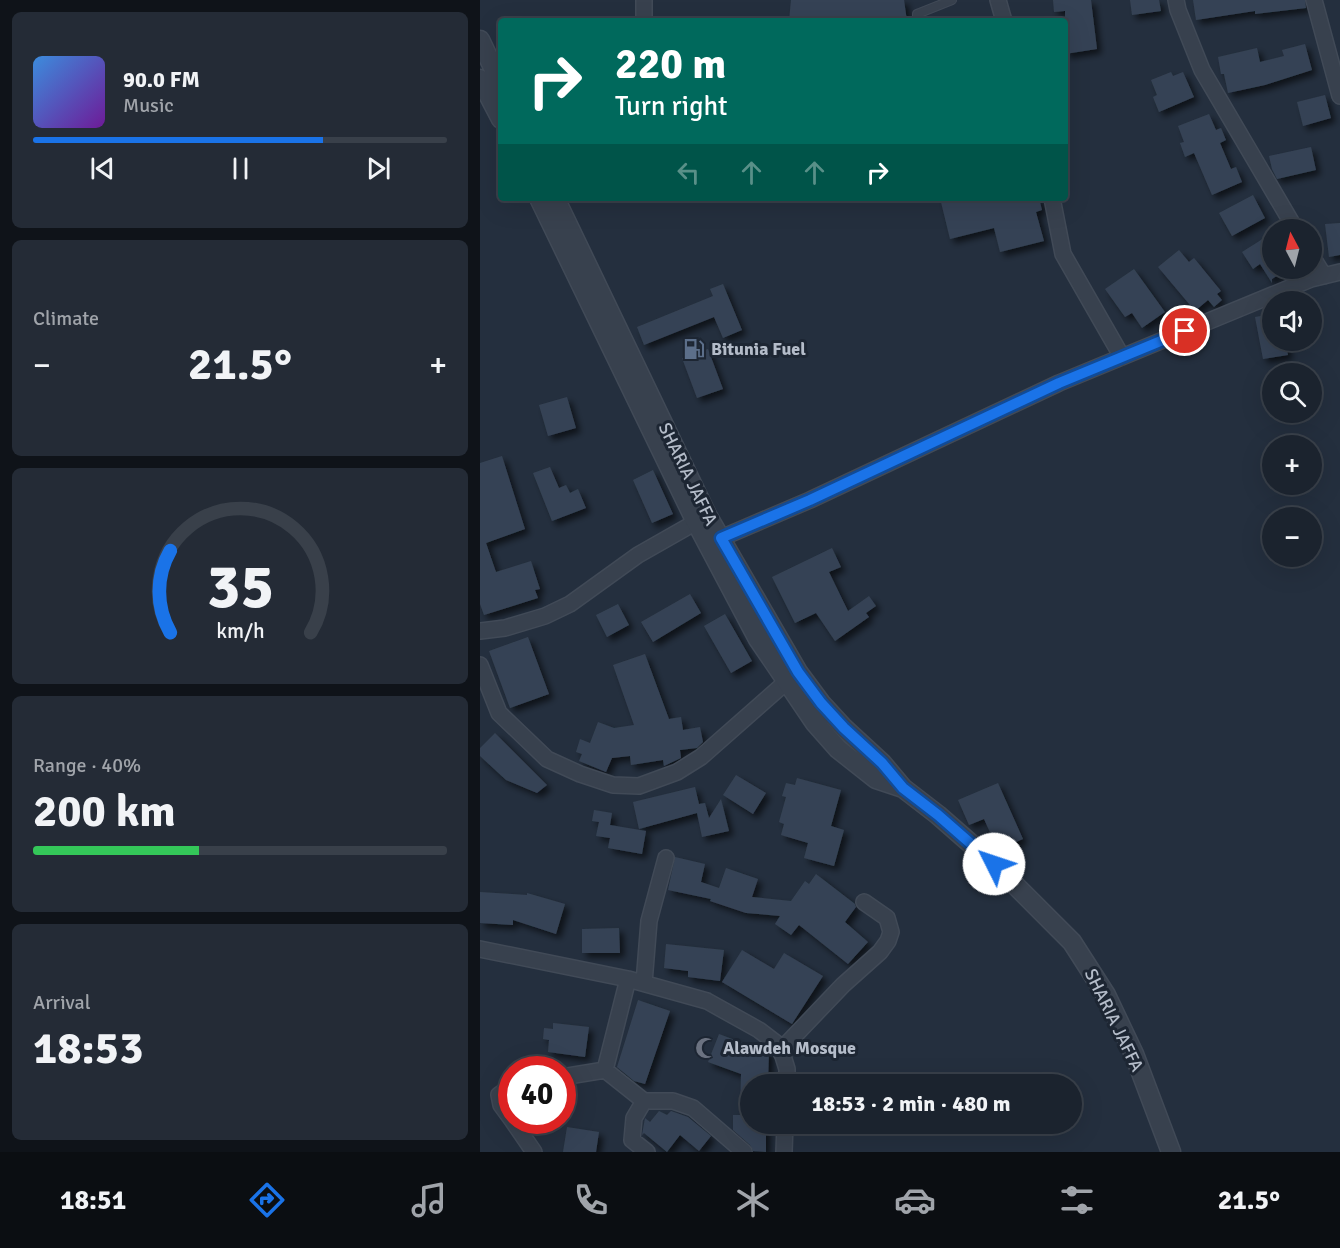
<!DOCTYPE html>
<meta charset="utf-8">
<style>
:root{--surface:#1b232e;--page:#242b36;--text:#f1f3f6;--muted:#a0a4aa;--line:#39404a;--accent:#1a73e8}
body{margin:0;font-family:Signika,sans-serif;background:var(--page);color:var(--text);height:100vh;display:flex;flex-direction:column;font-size:22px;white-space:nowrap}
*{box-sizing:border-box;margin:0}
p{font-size:20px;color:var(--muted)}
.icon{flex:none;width:33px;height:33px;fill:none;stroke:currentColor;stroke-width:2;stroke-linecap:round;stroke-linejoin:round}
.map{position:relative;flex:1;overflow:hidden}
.panel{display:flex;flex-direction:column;gap:12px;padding:12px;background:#0f1319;width:480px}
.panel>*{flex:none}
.top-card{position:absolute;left:18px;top:18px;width:570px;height:183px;border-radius:6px;box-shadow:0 6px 24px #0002,0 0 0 2px var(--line);background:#00695c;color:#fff;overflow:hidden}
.needle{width:39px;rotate:353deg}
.controls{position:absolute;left:782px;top:219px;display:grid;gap:12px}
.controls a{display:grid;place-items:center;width:60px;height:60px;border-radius:50%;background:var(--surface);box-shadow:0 6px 24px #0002,0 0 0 2px var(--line);font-size:30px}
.speed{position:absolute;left:18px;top:1056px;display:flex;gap:12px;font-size:30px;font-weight:700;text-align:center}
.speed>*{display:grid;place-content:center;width:78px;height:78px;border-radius:50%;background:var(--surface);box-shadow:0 6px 24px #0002,0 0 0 2px var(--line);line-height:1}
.speed .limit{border:9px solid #d22;background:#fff;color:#111}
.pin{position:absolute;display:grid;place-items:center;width:51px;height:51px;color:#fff;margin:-26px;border:3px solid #fff;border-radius:50%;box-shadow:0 2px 6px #0007}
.me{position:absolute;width:66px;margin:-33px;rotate:311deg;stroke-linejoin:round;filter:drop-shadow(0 0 4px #0008)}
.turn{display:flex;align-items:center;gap:21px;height:126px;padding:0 18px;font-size:27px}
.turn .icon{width:78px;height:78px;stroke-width:2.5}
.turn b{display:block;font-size:42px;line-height:51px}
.lanes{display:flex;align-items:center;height:57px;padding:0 18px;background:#0003;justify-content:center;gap:30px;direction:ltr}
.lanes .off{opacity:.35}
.big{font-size:45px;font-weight:800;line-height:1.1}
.panel .widget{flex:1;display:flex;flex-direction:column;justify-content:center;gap:9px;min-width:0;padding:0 21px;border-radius:9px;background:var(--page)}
.panel .dial{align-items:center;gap:0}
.dial svg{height:156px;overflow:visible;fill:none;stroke:var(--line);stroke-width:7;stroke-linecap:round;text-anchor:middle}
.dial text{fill:var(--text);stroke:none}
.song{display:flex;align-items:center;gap:18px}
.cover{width:72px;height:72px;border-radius:9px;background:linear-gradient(135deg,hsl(210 70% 55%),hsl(280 70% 35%))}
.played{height:6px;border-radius:3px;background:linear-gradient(90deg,var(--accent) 70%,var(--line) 70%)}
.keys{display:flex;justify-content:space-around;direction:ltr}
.heat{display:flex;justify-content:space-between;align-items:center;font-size:33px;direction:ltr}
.charge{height:9px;border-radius:4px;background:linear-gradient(90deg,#34c759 40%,var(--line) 0)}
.trip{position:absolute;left:260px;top:1074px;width:342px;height:60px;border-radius:30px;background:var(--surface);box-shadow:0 6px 24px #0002,0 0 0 2px var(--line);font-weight:800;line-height:60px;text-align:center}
.tabs{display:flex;height:96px;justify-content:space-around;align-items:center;background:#0b0e12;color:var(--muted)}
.tabs .icon{width:42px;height:42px}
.tabs .active{color:var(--accent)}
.tabs b{font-size:27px;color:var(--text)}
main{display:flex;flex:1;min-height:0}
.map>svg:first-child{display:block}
</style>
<main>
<section class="panel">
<div class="widget">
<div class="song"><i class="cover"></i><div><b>90.0 FM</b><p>Music</p></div></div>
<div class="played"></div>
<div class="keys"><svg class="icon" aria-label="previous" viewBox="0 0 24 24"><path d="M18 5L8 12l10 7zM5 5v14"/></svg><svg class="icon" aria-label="pause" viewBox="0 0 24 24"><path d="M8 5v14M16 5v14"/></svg><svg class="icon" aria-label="next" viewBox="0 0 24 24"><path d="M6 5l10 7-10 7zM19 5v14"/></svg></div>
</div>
<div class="widget"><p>Climate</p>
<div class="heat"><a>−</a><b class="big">21.5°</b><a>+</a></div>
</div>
<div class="widget dial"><svg viewBox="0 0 100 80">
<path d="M14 69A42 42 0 1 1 86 69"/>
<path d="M14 69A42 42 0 0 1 14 27" stroke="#1a73e8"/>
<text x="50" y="56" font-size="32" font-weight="700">35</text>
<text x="50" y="72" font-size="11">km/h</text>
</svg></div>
<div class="widget"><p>Range · 40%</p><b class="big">200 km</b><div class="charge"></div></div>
<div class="widget"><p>Arrival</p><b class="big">18:53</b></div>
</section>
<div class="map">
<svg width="860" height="1152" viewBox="0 0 860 1152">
<defs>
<filter id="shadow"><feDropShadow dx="4.5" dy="4.5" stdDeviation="3" flood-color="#0009"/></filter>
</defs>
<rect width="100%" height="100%" fill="#242f3e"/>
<path fill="#364354" filter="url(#shadow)" d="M311 0H424L427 21H309Z
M573 0H611L617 49 585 54V11L574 12Z
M650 0H679L681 11 652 15Z
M713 0H825L826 8 775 14V11L716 20Z
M825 44 832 70 785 85 748 93 744 74H741L738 57 777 48 780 62 804 56 802 50Z
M691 72 693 76 703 72 714 97 679 112 673 97 677 95 671 80Z
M845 95 851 118 823 126 817 102Z
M729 114 736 130 741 128 746 140 740 143 751 169 756 167 762 182 732 195 714 153 705 157 700 143 704 142 698 126Z
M831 147 836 170 797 179 792 169 789 156Z
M773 195 785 218 752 236 739 213Z
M460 198H559L562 210 556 212 564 241 520 252 514 228 470 239Z
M860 223V255L849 257 845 224Z
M792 233V268H809L792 279V283L780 264 773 269 762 252Z
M699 250 709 262 714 258 741 291 737 294 742 300 734 307 728 300 715 311 678 267Z
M654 269 685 312 662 328 652 313 645 317 625 289Z
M243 284 262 330 243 338 234 317 164 345 157 327 233 296 230 289Z
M792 314V340H805L808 355 783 359 775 317Z
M228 349 243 389 217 398 202 358Z
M87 397 96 428 68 436 59 405Z
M22 456 45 529 6 543 16 572 51 561 60 589 55 590 58 598 4 615 0 604V463Z
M70 467 79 488 86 485 90 493 98 489 106 508 72 521 53 473Z
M173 470 193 514 172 523 153 480Z
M352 548 361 567 349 572 368 611 389 596 396 606 386 613 389 617 355 641 336 613 315 623 292 577Z
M210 594 221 613 173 642 161 622Z
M138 604 149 625 127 637 116 615Z
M245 614 272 661 251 673 224 626Z
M48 637 69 694 30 708 9 651Z
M165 654 189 719 201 717 203 730 220 727 223 742 217 748 200 750 201 758 184 766 183 760 151 765 150 756 132 758 126 772 99 761 102 754 96 752 100 739 110 743 118 722 134 728 154 725 133 665Z
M15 733 67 785 57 793 26 780 0 756V748Z
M256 775 286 793 273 814 243 795Z
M317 778 361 790 351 826 364 830 354 866 324 858 328 843 301 835 304 824 299 822 306 797 302 796 306 783 315 785Z
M518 783 543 839 518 850 504 819 489 825 478 800Z
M215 787 219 804 225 803 229 818 241 799 249 831 222 837 217 813 159 829 153 802Z
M114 810 132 813 130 825 166 831 162 854 128 848 130 838 116 836 119 822 112 821Z
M195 857 225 864 221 882 239 888 246 868 278 879 272 897 311 901 325 881 329 884 336 874 375 904 376 907 365 922 388 942 368 964 319 925 311 935 295 924 300 916 266 913 230 901 231 899 188 890Z
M0 892 47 895V893L85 904 76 934 33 920V925L0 923Z
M139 928 140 953H102V929Z
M186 944 244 950 240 981 208 977V971L184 968Z
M262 950 294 969 304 953 343 976 312 1024 242 982Z
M158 1000 190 1011 165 1084 154 1081 137 1067Z
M73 1023 109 1027 105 1057 68 1052 69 1040 63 1039 64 1028 73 1029Z
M239 1034 276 1048 289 1050 288 1084H270V1124H286V1152L273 1151 270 1145 253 1130V1115H260L261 1074 228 1062Z
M179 1111 187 1115 191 1111 208 1117 231 1136 219 1151 200 1135 187 1152 164 1133 162 1135 165 1118 170 1122Z
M87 1127 119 1132 116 1152H83Z"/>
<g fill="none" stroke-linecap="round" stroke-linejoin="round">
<defs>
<path id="service" d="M437 21V14L472 0"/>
<path id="minor" d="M518 0 524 21
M696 0 698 10 722 70 816 230
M834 0 860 96
M164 21V0
M572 198 583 254 642 357
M831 255 844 276
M241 538 330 500 579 383 831 279 860 272
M0 631 25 628 65 616 90 604 158 555 216 522
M0 665 19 713 67 759 100 774 133 785 159 786 197 772 221 757 314 675
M0 949 148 979 227 1001 279 1030 296 1043 303 1056 307 1069V1084
M164 983 169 921 186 858
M300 1051 363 985 400 952 408 941 411 932 407 918 384 902
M125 1070 164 1101H193L213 1108 264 1152
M82 1077 125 1070 148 979
M32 1086 19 1095 21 1105 32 1120
M164 1101 154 1118 152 1140 167 1152
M32 1120 54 1152
M304 1152 305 1124"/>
<path id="tertiary" d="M0 40 21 84
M0 79 21 119
M59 198 216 522 278 639 335 723 358 749 396 779 423 788
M75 198 227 515 318 672 341 703 364 728 402 763 423 788 458 815 514 864 592 942 626 995 654 1054 691 1152"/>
</defs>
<use href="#service" stroke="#414a57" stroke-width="10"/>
<use href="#minor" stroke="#414a57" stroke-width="18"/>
<use href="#tertiary" stroke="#414a57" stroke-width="21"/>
<use href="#service" stroke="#38414e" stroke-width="8"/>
<use href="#minor" stroke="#38414e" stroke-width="15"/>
<use href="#tertiary" stroke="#38414e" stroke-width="18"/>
</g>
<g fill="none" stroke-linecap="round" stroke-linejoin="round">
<defs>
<path id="route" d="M514 864 458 815 423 788 402 763 364 728 341 703 318 672 241 538 330 500 579 383 705 331"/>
</defs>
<use href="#route" stroke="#114b97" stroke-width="15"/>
<use href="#route" stroke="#1a73e8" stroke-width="10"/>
</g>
<defs>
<symbol id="fuel-bare" viewBox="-9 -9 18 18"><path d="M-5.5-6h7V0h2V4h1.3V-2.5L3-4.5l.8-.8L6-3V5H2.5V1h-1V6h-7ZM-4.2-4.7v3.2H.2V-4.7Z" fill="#5c6f8a" stroke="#1d2633" stroke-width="2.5" paint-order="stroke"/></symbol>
<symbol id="mosque-bare" viewBox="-9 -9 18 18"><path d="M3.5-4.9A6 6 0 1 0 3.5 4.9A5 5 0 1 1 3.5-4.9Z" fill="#6b7280" stroke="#1d2633" stroke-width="2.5" paint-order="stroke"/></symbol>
</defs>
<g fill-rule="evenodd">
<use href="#fuel-bare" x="199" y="334" width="30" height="30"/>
<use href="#mosque-bare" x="211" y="1033" width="30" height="30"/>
</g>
<g text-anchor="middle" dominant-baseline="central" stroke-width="6" stroke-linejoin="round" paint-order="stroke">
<g font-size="18" font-weight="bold" fill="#b4bcc9" stroke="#1d2633" text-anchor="start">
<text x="231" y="349">Bitunia Fuel</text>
<text x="243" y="1048">Alawdeh Mosque</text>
</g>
<g font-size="18" fill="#b4bcc9" stroke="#1d2633">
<text transform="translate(208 474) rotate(64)">SHARIA JAFFA</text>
<text transform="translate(634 1020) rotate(64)">SHARIA JAFFA</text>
</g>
</g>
</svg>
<div class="controls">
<a><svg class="needle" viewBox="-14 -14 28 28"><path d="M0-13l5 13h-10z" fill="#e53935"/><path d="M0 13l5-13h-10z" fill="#a0a4aa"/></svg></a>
<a><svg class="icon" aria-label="sound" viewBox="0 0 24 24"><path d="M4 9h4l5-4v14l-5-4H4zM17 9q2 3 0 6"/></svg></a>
<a><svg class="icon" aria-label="search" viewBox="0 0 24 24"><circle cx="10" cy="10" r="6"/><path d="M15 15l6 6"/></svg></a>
<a>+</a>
<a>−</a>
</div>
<div class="speed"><div class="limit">40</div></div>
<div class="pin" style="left:705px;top:331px;background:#d93025"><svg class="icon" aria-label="arrive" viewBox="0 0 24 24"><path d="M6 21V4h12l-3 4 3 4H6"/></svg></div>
<svg class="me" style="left:514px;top:864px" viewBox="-20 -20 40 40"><circle r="19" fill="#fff"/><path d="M0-13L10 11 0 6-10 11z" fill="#1a73e8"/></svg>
<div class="trip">18:53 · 2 min · 480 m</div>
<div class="top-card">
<div class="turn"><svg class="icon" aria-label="right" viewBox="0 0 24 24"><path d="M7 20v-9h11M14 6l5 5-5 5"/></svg><div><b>220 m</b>Turn right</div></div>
<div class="lanes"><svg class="icon off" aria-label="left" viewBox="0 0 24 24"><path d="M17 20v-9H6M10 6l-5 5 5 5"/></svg><svg class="icon off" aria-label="ahead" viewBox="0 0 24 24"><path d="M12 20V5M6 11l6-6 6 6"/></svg><svg class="icon off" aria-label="ahead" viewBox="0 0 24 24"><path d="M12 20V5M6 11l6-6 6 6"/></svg><svg class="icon" aria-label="right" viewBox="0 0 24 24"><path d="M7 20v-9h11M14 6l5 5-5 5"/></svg></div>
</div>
</div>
</main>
<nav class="tabs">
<b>18:51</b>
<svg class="icon active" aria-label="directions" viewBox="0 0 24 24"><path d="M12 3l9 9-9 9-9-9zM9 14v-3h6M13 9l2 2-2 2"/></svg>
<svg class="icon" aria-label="music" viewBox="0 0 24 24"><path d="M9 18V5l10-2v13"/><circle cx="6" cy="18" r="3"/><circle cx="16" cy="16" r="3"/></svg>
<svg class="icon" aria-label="phone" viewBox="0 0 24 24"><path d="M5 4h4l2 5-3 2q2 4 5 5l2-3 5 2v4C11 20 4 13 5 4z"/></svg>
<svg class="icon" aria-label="climate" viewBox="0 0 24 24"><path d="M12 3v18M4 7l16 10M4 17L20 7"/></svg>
<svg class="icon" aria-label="car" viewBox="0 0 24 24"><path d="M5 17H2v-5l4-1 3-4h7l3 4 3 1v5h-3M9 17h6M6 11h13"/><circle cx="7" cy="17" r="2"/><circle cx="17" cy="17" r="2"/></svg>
<svg class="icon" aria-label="filters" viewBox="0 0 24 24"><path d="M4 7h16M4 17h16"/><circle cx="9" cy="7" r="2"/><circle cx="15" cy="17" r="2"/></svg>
<b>21.5°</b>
</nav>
